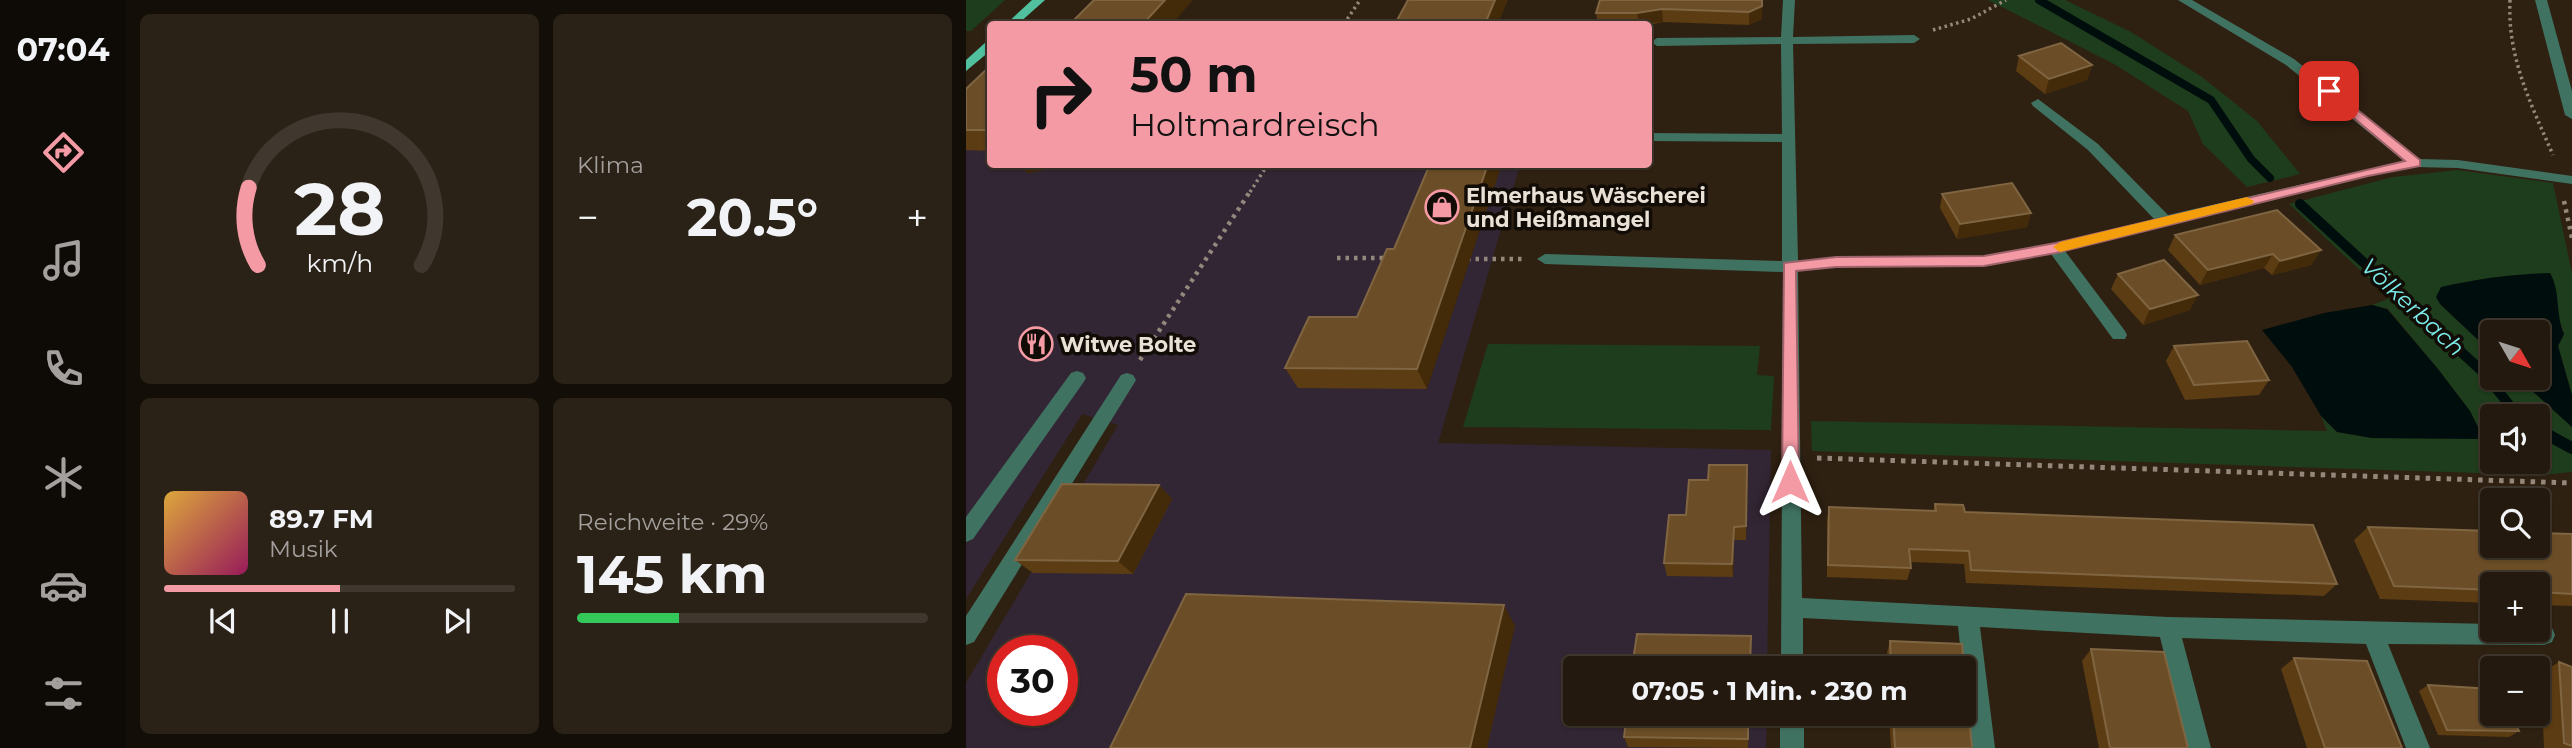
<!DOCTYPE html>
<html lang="de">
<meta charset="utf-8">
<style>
:root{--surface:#23190e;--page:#2b2217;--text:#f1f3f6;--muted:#a3a09e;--line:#40382e;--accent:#f49aa5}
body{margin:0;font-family:Montserrat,sans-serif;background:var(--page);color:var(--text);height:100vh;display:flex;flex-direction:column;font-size:26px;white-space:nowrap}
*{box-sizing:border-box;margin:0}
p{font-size:23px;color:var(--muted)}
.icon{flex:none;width:38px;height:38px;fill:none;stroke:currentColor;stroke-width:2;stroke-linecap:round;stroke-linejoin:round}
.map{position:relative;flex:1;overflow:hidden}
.sheet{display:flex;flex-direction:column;gap:14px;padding:14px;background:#130e08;width:840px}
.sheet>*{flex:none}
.guide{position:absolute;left:21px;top:21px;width:665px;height:147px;border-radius:7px;box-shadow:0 2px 5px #0004,0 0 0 2px var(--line);background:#f49aa5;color:#111;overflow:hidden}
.needle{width:46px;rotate:129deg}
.controls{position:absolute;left:1514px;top:320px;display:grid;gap:14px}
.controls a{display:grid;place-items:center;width:70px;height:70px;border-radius:7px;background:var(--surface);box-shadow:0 2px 5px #0004,0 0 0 2px var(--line);font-size:35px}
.speed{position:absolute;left:21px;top:635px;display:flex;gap:14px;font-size:35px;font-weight:700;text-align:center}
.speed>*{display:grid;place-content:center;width:91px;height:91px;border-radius:50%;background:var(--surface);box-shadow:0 2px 5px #0004,0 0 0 2px var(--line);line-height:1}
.speed .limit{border:10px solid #d22;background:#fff;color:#111}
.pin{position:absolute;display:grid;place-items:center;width:60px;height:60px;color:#fff;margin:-30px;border-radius:14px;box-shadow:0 4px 10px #0006}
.me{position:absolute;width:77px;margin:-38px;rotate:0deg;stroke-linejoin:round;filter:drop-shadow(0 0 5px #0008)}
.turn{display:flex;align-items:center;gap:24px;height:147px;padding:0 28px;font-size:32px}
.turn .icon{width:91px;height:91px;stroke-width:2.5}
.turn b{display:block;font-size:49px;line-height:60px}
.big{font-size:52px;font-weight:700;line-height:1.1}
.sheet .widget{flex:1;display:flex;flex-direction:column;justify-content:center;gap:10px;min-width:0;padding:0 24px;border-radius:10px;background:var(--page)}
.sheet .dial{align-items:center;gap:0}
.dial svg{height:182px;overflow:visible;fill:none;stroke:var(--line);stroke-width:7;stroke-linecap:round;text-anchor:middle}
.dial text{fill:var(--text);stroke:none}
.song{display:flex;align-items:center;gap:21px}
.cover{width:84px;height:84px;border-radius:10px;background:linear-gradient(135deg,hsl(40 70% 55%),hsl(330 70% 35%))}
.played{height:7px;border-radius:4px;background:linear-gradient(90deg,var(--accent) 50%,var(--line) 50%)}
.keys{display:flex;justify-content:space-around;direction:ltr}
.heat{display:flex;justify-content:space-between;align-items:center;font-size:38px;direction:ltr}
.charge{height:10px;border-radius:5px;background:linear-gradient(90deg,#34c759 29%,var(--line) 0)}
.sheet .tiles{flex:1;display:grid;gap:14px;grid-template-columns:repeat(2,1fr)}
.trip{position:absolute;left:597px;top:656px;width:413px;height:70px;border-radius:7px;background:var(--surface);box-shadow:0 2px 5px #0004,0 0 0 2px var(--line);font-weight:700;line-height:70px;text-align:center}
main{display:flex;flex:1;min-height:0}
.tabs{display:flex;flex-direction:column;width:126px;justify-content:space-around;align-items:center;background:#0e0a06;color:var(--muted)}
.tabs .icon{width:49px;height:49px}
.tabs .on{color:var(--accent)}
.tabs b{font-size:32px;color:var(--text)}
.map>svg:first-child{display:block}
</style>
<main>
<nav class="tabs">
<b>07:04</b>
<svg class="icon on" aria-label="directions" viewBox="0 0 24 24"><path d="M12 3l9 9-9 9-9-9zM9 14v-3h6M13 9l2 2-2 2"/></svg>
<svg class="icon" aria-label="music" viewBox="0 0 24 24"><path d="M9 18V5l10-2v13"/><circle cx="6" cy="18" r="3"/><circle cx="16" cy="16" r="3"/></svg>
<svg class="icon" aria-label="phone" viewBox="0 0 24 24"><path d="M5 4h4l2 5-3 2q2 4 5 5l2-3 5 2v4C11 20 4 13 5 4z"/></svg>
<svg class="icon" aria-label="climate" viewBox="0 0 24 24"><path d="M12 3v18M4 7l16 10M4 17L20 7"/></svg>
<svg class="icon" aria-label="car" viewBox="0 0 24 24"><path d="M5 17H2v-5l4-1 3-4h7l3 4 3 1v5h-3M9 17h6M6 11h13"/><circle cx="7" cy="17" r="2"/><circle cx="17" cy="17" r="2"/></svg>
<svg class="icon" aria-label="filters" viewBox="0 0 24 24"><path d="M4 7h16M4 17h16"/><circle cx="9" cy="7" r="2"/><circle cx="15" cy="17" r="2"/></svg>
</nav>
<section class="sheet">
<div class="tiles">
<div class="widget dial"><svg viewBox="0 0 100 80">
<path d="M14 69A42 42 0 1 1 86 69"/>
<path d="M14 69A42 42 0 0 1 10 35" stroke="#f49aa5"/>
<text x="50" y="56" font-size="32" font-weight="700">28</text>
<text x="50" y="72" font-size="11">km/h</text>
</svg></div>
<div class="widget"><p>Klima</p>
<div class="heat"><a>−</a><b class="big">20.5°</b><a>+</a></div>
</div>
<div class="widget">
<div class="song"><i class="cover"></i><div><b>89.7 FM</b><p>Musik</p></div></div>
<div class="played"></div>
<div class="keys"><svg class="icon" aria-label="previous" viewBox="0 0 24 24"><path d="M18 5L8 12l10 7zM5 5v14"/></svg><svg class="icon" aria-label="pause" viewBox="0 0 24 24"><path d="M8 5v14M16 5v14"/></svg><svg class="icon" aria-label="next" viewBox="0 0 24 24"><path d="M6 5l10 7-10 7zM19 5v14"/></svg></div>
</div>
<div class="widget"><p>Reichweite · 29%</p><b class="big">145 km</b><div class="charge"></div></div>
</div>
</section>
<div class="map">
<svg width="1606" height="748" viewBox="0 0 1606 748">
<rect width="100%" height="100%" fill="#2f2112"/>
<path fill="#332634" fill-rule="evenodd" d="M24 80V164L554 165 472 443 805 450 801 668H609V714H801L800 748H0V683L152 425 116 414 0 599V104ZM37 651H96V710H37Z"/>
<path fill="#1e3d1c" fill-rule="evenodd" d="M0 0H39L5 31H0Z
M1022 0H1099L1165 32 1236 77 1291 121 1334 174 1281 187 1237 144 1222 111 1148 64Z
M1491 170 1587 183 1606 273V395L1592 346 1598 334 1592 316 1474 304 1526 353V378H1552L1606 427V472L1574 475 846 451 845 421 1361 431 1355 416 1371 432 1406 438 1517 439 1504 411 1472 369 1422 309 1406 305 1424 298 1323 204 1427 177ZM1526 416H1572V462H1526Z
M522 344 794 346 791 375 808 376 805 430 497 427Z"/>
<path fill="#000d0d" d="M1584 273C1595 292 1589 313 1598 334L1592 346 1606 395V427L1552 378H1572V332H1526V353L1474 304 1470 297 1475 287C1511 279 1546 274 1584 273Z
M1406 305 1421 309 1472 369 1504 411 1518 439 1406 438 1371 432 1355 416 1326 367 1296 330 1358 313Z"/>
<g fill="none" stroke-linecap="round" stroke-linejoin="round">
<path stroke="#000d0d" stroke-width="8" d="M1073 0 1245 100 1285 159 1304 178"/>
<path stroke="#000d0d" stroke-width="10" d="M1334 204 1518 373 1552 416
M1572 429 1585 436"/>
<path stroke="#000d0d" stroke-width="12" d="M1582 435 1606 448"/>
<path stroke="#93887b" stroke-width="3.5" stroke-dasharray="2.5 3.5" stroke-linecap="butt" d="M1544 0C1541 57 1565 104 1587 155
M378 24 394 0
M967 30 1005 19 1040 0
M284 192 302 164"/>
<path stroke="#93887b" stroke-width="4.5" stroke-dasharray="3.5 5" stroke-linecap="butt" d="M1598 201 1606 238
M371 258H423
M501 259H556
M174 360 285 190"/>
<path stroke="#93887b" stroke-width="5" stroke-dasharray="4.5 6" stroke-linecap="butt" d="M851 458 1606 483"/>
<path fill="#407262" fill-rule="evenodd" d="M817 0H829L827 37 948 35 954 39 948 43 827 44 832 261 870 257 1018 256 1089 243 1188 219 1122 150 1067 106 1065 103 1072 99 1132 144 1202 215 1438 161 1320 65 1212 0H1226L1328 59 1452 159 1492 160 1606 176V184L1492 168 1449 167 1401 176 1099 251 1159 331 1161 335 1159 339H1147L1085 254 1018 266 870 267 832 271 836 598 1202 617 1526 624V630H1572V625L1586 628 1589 635 1586 642 1578 645 1422 644 1464 748H1440L1400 644 1216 638 1245 748H1221L1194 637 1014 627 1029 748H1005L992 626 837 618V668H815L817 272 579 264 571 259 579 254 816 261V142L682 141V133L816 134 815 44 691 46 685 42 691 38 815 37Z
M1569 0H1581L1606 91V119L1599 115Z
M111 371 117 373 120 378 117 383 7 539 0 542V517L105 373Z
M161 373 167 375 170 380 167 385 8 642 0 645V616L155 375Z
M814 714H838V748H814Z"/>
<path fill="#50c09f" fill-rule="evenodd" d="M66 0H79L52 24H40Z
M20 42H24V51L0 71V60Z"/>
</g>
<path fill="#5c3c12" d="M796 0V19L783 25 697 22 682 25 632 24 630 13Z
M1053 56 1126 65 1121 80 1079 94 1050 71Z
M24 66V151L0 150V89Z
M976 194 1065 213 1061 227 991 239 974 208Z
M1209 235 1355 250 1345 265 1306 275 1298 268 1234 285 1202 250Z
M428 249 461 389 332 388 319 368 391 317Z
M1152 274 1224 310 1177 325 1145 289Z
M1208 346 1303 380 1293 395 1219 400 1200 361Z
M781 465 780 540H768L767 577 701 576 698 563 720 515Z
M193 485 206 499 167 574 67 573 49 560Z
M969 504 999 512 1371 584 1358 596 1000 583 998 564 944 562 945 568 941 580 861 577V520L863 507 967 511Z
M1402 527 1606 534V606L1572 605V584H1526V603L1414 599 1388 540Z
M924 641 996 644 1006 748H925L923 714H998V668H922L921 653Z
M1125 649 1222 748H1133L1116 661Z
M1328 658 1436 748H1341L1315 669Z
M1593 662 1606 667V748H1578L1575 673Z
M1462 685 1553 731 1543 737 1472 735 1453 691Z
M783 714 782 748 662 747 658 737Z"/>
<path fill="#432a09" d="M199 0H227L206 24H177Z
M529 0H542L532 24H519Z
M796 0V19L783 25V12Z
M696 9 697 22 673 24 671 13Z
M1126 65 1121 80 1079 94 1083 79Z
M55 164H118L61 173Z
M522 164H536L461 389 451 369Z
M1065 213 1061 227 991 239 994 224Z
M1355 250 1345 265 1306 275 1314 261Z
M1307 254 1298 268 1234 285 1242 270Z
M1232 295 1224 310 1177 325 1184 309Z
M781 465 782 480 780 540V526Z
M193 485 206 499 167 574 152 561Z
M768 527V540L767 577 766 564Z
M538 605 549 626 521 748H504Z"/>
<path fill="#6b4e27" stroke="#7f6542" stroke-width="2" d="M128 0H199L177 24H104Z
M442 0H529L519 24H429Z
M634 0H796V6L783 12 696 9 671 13H630Z
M1095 43 1126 65 1083 79 1053 56Z
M24 66V130H0V89Z
M464 164H522L451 369 319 368 343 317H391L421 249H428Z
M1046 183 1065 213 994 224 976 194Z
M1311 210 1355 250 1314 261 1307 254 1242 270 1209 235Z
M1198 260 1232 295 1184 309 1152 274Z
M1281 341 1303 380 1228 385 1208 346Z
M743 465H781L780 526 768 527 766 564 698 563 703 515H720L723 480H742Z
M96 484 193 485 152 561 49 560Z
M969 504 997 505 999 512 1347 525 1371 584 1005 570 1003 551 943 549 945 568 862 565 863 507 970 511Z
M1402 527 1526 531V546H1572V533L1606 534V594L1572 592V584H1526V590L1428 586Z
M220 594 538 605 504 748H144Z
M671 634 785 636 784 668H666Z
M924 641 996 644 1006 748H929L927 714H998V668H925Z
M1125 649 1198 652 1222 748H1144Z
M1328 658 1401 661 1436 748H1359Z
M1593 662 1606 667V746L1598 743Z
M1462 685 1526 689V714H1544L1553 731 1481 730Z
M661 714H782V739L658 737Z"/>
<path fill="#f49aa5" stroke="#9f646b" stroke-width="2" d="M1363 87 1454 160V166L1402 176 1090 253 1018 266 870 267 830 271 833 482 831 488 824 490 818 488 816 482 818 263 870 257 1018 256 1090 243 1439 161 1358 93 1357 91Z"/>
<path fill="#f59e0b" d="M1281 197 1288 201 1286 204 1094 252 1087 247 1094 242Z"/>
<defs>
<symbol id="shop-ring" viewBox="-11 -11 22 22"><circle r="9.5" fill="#120c06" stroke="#f49aa5" stroke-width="1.5"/><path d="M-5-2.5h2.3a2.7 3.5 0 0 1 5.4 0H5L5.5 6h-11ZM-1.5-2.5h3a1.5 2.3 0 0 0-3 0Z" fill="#f49aa5"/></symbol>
<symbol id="restaurant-ring" viewBox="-11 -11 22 22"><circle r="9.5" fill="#120c06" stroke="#f49aa5" stroke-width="1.5"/><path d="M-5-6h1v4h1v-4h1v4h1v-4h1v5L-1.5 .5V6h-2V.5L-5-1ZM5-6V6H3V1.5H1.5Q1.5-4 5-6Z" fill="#f49aa5"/></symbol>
</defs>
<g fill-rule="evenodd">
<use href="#shop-ring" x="457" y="188" width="38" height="38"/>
<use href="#restaurant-ring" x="51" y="325" width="38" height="38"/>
</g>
<g text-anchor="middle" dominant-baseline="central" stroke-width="7" stroke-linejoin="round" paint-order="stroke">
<g font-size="21" font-weight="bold" fill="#e9e0d6" stroke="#120c06" text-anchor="start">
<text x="500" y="195">Elmerhaus Wäscherei<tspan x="500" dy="24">und Heißmangel</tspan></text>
<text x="94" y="344">Witwe Bolte</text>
</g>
<g font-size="23" font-style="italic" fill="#7aebea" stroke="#120c06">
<text transform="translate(1447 307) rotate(43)">Völkerbach</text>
</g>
</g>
</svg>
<div class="controls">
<a><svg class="needle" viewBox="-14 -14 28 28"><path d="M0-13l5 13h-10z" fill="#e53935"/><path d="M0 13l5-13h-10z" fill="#a3a09e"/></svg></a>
<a><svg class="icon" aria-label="sound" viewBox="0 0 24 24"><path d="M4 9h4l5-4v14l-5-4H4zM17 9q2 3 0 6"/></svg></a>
<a><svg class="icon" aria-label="search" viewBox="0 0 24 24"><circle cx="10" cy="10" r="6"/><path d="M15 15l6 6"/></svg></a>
<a>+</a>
<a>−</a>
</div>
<div class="speed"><div class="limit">30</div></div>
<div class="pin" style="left:1363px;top:91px;background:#d93025"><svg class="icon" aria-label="arrive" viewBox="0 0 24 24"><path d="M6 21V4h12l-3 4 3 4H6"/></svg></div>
<svg class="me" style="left:824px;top:482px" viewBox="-20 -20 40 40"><path d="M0-17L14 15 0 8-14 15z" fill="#f49aa5" stroke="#fff" stroke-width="4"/></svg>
<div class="trip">07:05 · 1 Min. · 230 m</div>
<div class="guide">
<div class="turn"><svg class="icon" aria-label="right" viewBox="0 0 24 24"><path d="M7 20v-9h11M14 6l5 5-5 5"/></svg><div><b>50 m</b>Holtmardreisch</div></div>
</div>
</div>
</main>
